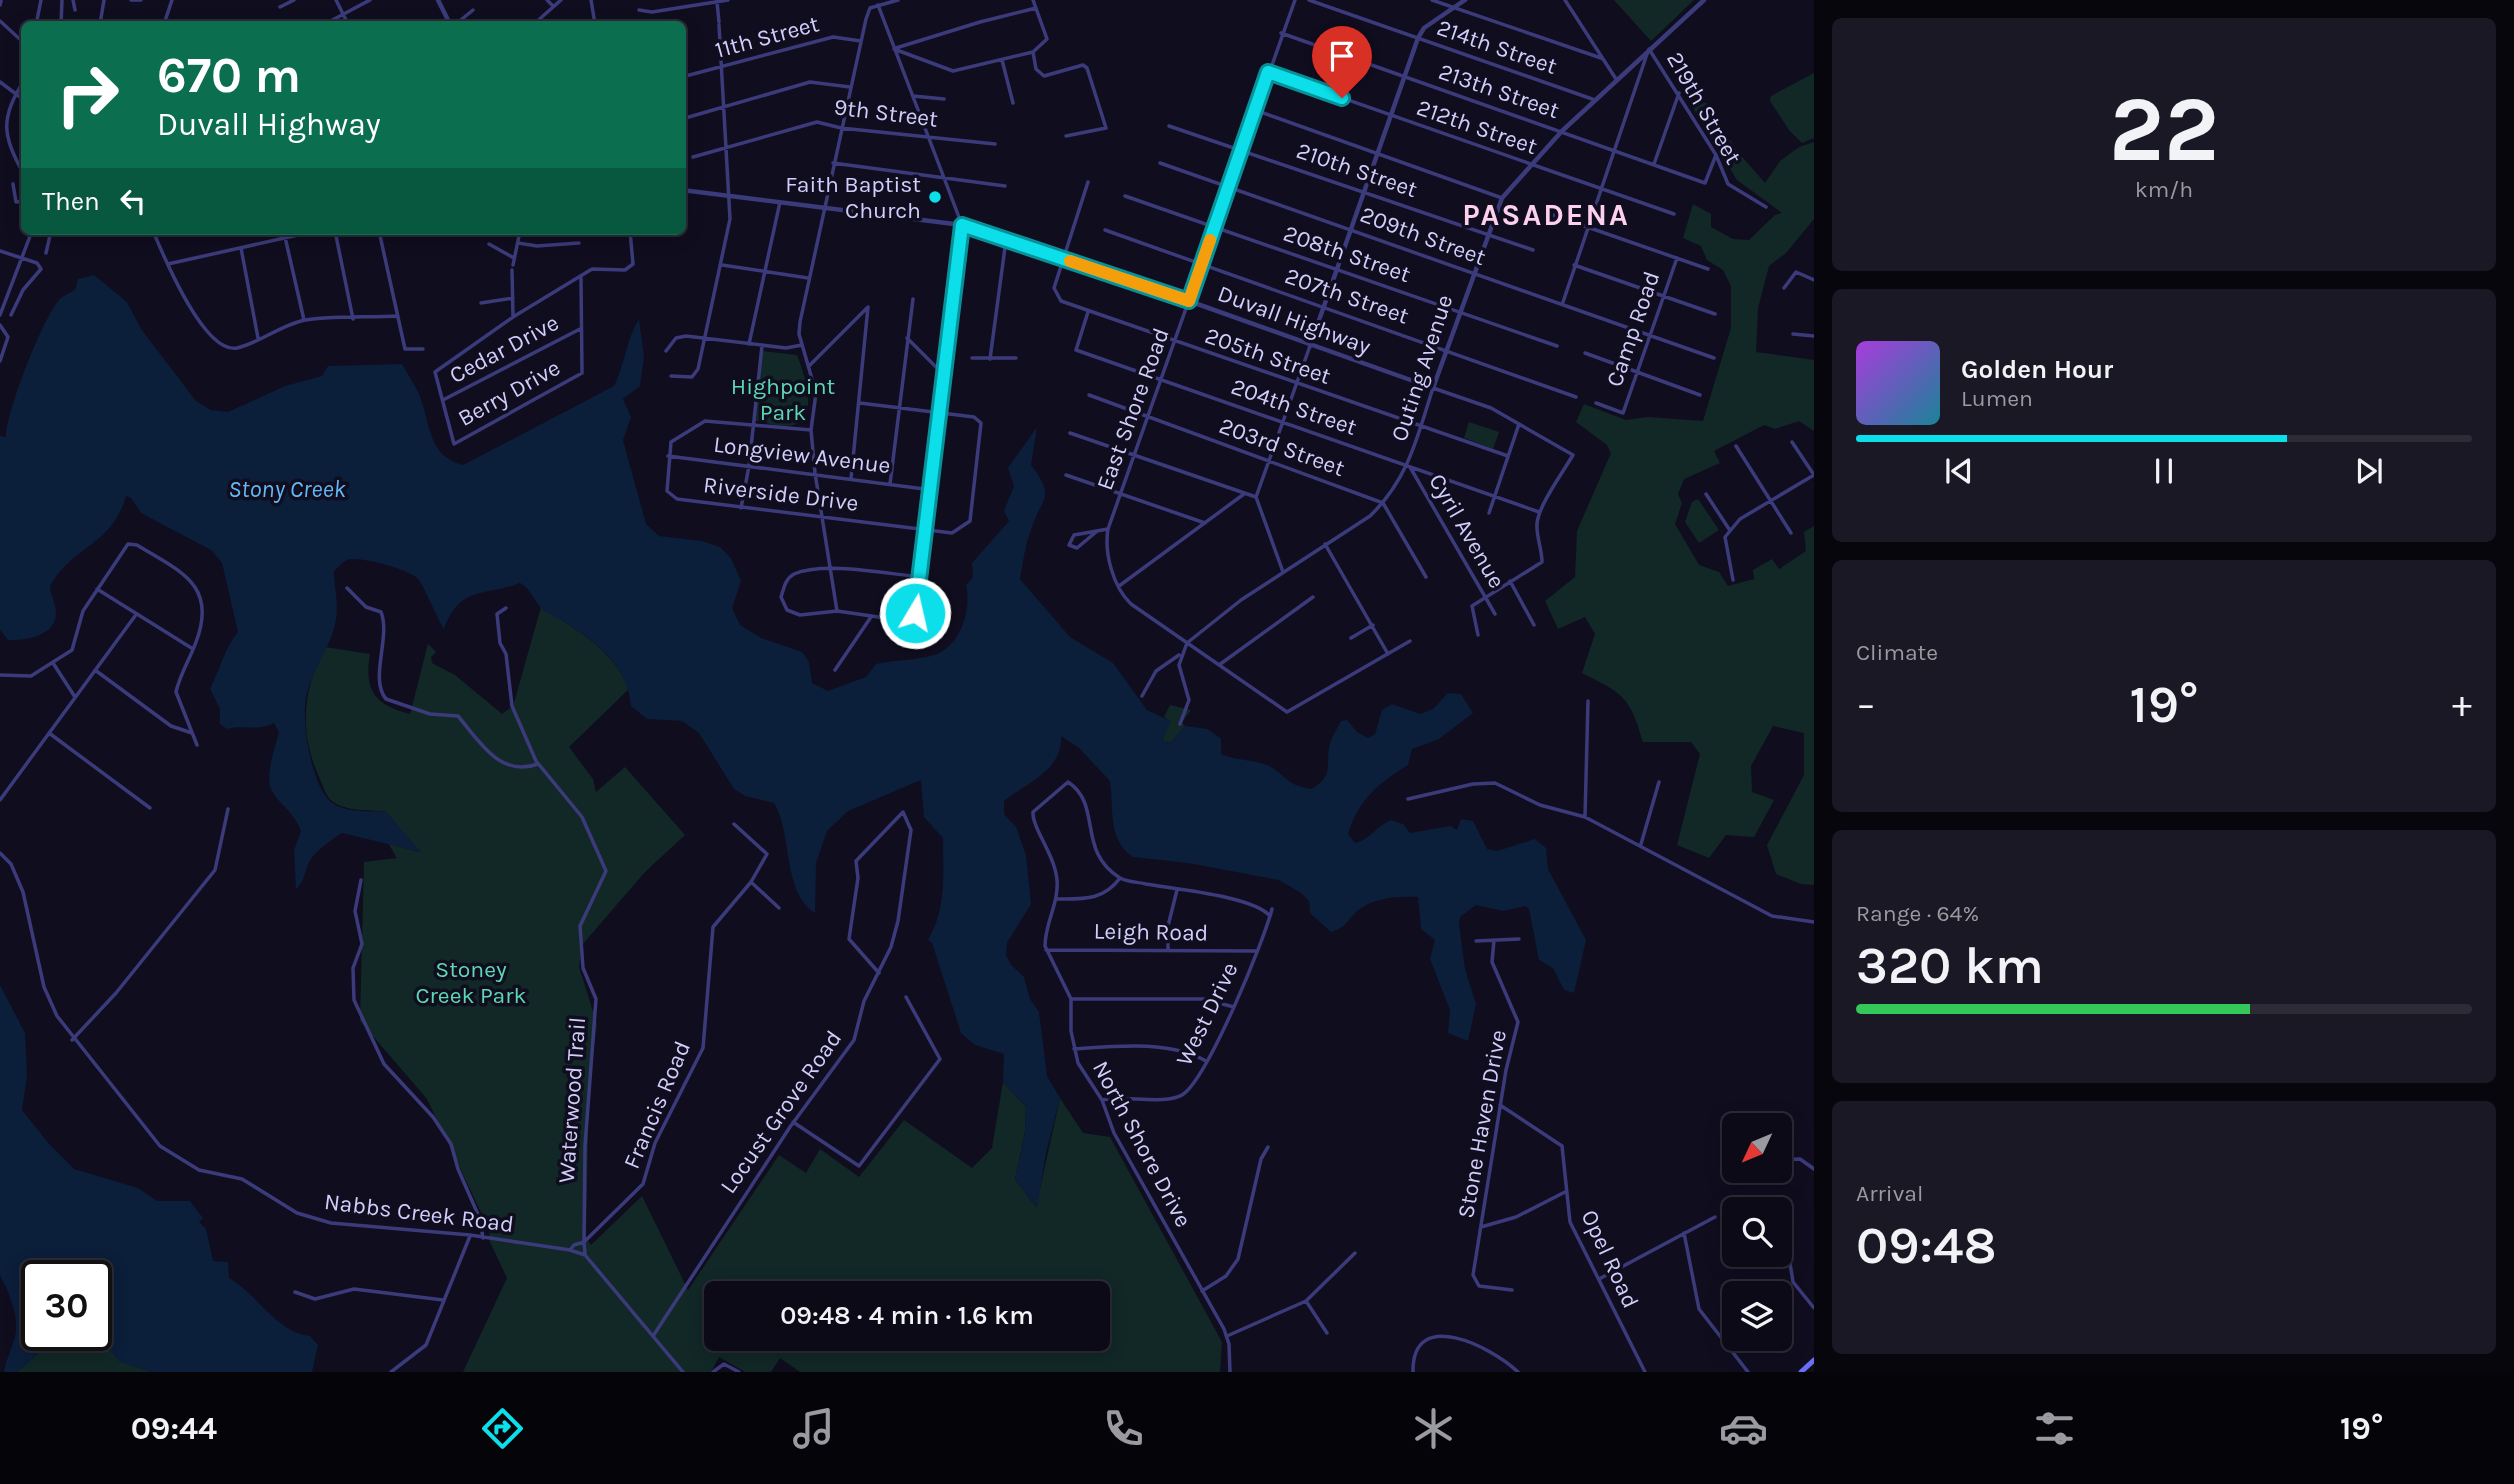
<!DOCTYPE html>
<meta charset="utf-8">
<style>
:root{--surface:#0c0a17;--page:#1a1824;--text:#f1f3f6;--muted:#9a9aa1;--line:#2c2b36;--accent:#0cdfea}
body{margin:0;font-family:Karla,sans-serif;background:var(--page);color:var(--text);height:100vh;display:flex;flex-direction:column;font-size:26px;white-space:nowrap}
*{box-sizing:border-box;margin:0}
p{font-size:23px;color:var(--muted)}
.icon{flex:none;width:38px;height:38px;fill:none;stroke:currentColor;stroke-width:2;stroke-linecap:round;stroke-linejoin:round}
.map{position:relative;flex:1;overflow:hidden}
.panel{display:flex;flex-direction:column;gap:18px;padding:18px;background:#07060d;width:700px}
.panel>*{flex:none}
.guide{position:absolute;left:21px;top:21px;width:665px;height:214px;border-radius:10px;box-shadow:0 4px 18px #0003,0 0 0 2px var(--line);background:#0b6e4f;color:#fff;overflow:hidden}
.needle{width:46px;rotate:226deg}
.controls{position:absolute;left:1722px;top:1113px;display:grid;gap:14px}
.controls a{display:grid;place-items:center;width:70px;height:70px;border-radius:10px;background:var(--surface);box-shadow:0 4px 18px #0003,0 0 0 2px var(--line);font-size:35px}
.speed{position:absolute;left:21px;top:1260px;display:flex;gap:14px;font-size:35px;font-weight:700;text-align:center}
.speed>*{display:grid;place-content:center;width:91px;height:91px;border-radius:50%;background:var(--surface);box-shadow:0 4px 18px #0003,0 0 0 2px var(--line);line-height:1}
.speed .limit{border:4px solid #111;border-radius:10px;background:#fff;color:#111}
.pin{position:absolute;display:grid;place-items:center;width:60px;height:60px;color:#fff;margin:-72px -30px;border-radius:50% 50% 50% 0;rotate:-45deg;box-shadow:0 0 7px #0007}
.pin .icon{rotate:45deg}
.me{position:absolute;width:77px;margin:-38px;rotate:9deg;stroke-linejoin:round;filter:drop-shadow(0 0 5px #0008)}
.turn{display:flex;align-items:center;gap:24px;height:147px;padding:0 21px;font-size:32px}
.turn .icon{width:91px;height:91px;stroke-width:2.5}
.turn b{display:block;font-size:49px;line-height:60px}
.then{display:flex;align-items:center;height:66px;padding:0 21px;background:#0003;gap:14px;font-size:26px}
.big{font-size:52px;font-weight:600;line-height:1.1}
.panel .card{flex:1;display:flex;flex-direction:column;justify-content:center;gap:10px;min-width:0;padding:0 24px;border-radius:10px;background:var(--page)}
.panel .dial{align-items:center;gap:0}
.dial b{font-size:91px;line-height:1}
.song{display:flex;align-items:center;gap:21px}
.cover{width:84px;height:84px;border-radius:10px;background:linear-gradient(135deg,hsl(280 70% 55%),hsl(190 70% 35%))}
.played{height:7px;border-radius:4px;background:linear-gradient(90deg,var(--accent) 70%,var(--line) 70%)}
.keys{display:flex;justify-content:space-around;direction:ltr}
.heat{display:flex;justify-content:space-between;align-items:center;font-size:38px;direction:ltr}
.charge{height:10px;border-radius:5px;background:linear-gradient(90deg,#34c759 64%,var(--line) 0)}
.trip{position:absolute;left:704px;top:1281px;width:406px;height:70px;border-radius:10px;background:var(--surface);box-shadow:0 4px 18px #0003,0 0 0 2px var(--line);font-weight:600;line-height:70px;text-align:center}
.tab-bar{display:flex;height:112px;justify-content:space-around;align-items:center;background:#050409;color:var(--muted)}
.tab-bar .icon{width:49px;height:49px}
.tab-bar .on{color:var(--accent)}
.tab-bar b{font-size:32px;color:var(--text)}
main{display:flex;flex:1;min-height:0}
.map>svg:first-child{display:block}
</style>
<main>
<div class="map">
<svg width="1814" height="1372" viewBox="0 0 1814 1372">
<rect width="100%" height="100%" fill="#100d1f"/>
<path fill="#112826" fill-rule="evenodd" d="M1614 0H1694L1651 41Z
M1814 73V138L1802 143 1789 130 1770 101 1771 96Z
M1689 101 1707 103 1737 151 1765 183 1780 161 1799 147 1814 142V219L1786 253 1769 266 1758 308 1756 352 1814 360V431L1799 421 1775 429 1764 425 1714 451 1720 463 1684 479 1678 494 1682 503 1675 524 1699 565 1719 572 1728 586 1754 579 1753 570 1772 559 1779 569 1806 551 1804 532 1814 526V885L1801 884 1776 874 1767 845 1804 775V733L1773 726 1751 766 1752 792 1774 800 1754 837 1726 835 1709 858 1677 845 1700 754 1691 742H1643C1630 697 1624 694 1582 673L1595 634 1585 617 1558 629 1545 601 1575 577 1577 531 1611 453 1607 445 1576 422 1584 404 1626 420 1648 417 1703 421 1731 328V286L1723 270 1707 260 1701 246 1683 238 1693 204 1711 214V227L1733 239 1749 240 1775 215 1782 213 1737 180Z
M762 351 797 355C804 373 820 418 793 425 782 428 766 422 754 421Z
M1469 422 1499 432 1493 449 1464 438Z
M1698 499 1719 530 1699 543 1685 522 1692 502Z
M541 607C576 629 614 650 629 689L569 747 593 779 596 792 625 767 685 835 645 872 582 945 579 967 597 1024 589 1087 586 1239 591 1245 642 1196 688 1290 779 1155 806 1173 820 1149 859 1177 904 1120 972 1168 992 1148 1003 1082 1026 1107 1025 1132 1015 1179 1036 1207 1060 1098 1083 1133 1110 1137 1222 1342 1220 1372H800L780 1358 771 1372H745L719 1357 711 1372H463L507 1278 490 1242 489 1229 427 1099 360 1021 364 862 397 858 388 843 419 852 386 812C367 809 349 812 333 802 326 797 323 786 320 779 299 733 302 692 325 647L370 654C364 690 374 705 410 714L428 644 436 652 431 657 432 663 455 675 502 714 510 708 512 710ZM716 1293H1097V1339H716Z
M1170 705 1191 710 1182 722 1185 726 1171 743 1162 741 1170 721 1164 717Z
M96 1325C111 1357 120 1362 152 1372H17L46 1347 54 1335H96Z"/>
<path fill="#0b1e3a" d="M94 275 127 302 141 329 196 401 211 410 228 412 285 386 322 376 328 366 402 364C408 374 414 384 419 394 431 423 427 456 463 465L614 386C625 364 626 340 639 319L644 357 640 386 623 399 631 417 623 440 646 524 659 536 702 541 720 547 731 558 741 581 732 608 740 625 761 638 802 652 809 662 812 683 828 691 866 677 876 664C893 660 927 660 941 652 963 640 971 607 966 585L973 577 972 563 1009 521 1004 511 1014 486 1008 468 1037 427 1031 465C1057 499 1041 497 1031 530 1025 545 1023 563 1020 579L1070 637 1113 663 1147 710 1171 721 1162 741 1171 743 1185 726 1208 729 1221 739V754C1236 761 1254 759 1269 766 1289 777 1285 785 1312 789 1333 775 1326 769 1329 748 1330 740 1337 729 1341 721L1347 720 1357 732 1368 738 1375 734 1382 710 1392 704 1420 714 1433 709 1448 693 1461 694 1473 713 1439 739 1412 749 1408 765C1379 783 1358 800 1348 834L1355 843C1369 840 1377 826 1391 820L1403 824 1410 833 1450 826 1457 830 1461 819 1473 821 1487 849 1497 851 1535 839 1546 848 1548 869 1586 940 1574 993 1564 990 1553 968 1539 960 1529 909 1525 906 1503 911 1476 905 1460 917 1459 924 1465 969 1476 1004 1468 1041 1448 1033 1450 1010 1430 959 1435 940 1421 929 1418 897C1395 896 1369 898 1353 915 1345 924 1344 928 1331 932L1310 913 1309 901 1301 893 1279 880 1188 863 1133 857C1107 839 1114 809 1110 781L1079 748 1061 736C1063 770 1028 782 1004 801V814L1016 827 1026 855 1031 904 1007 943 1006 955 1011 965 1024 977 1030 999 1039 1012 1047 1076 1060 1098 1046 1153 1037 1208 1015 1179 1025 1132 1026 1107 1003 1082 1004 1054 975 1045 961 1033 932 943 928 940C947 907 943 875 943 838L924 817 921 780 848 811 827 831 816 863 815 913C782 892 793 835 774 803L745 796 734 789 699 733 682 721 647 719 631 706C627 664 598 644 565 622 558 618 548 614 541 608 533 599 531 589 520 583 484 597 460 585 444 629 435 614 428 595 419 580 413 570 356 555 347 560 342 562 338 568 334 571 334 590 340 606 335 624 330 648 313 669 307 693 300 718 311 782 329 800 343 814 369 810 386 812L421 852 342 833C330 841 319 848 311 859 304 870 306 880 296 889L294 850 301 831C292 809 281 807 272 791 264 778 275 748 279 732L274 723C258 732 244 724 227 729L220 724V709L210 689C220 669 224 649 238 632L222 563 211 550 141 513 131 498 126 496C112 546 73 545 50 586 51 596 56 604 56 613 56 636 25 641 8 640L0 630V436L6 437C5 415 44 313 61 298 65 295 71 292 75 290L78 279Z
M0 985 25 1033 27 1075 22 1110 49 1144 74 1169 138 1188 157 1201H190L203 1218 199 1222 206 1229 213 1261 228 1262 229 1278C258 1294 274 1331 310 1336L318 1345 312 1372H152L120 1362 104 1343 96 1325V1276H37V1335H54L46 1347 17 1372H4C6 1357 16 1342 16 1329 17 1310 8 1291 0 1275Z"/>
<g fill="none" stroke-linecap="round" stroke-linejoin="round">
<path stroke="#3b3b7b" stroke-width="3.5" d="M73 0 75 10
M131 0H141
M336 0 343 14
M547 0 553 6
M591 0 595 24
M1295 0 1108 529C1104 553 1113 587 1131 604L1287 712 1410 641
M1309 0 1595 100
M1432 0 1601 58
M1565 0 1616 79
M717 2 719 22
M0 5 1 1
M878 5 962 225 915 613 913 619 906 621 837 611 800 615 787 610 781 597C784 588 785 579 794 574 825 561 887 574 921 577
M280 7 294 0
M639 10 652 12 728 0
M343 14 348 24
M0 21 24 43
M63 21 88 24
M40 24 37 20 41 0
M61 24 62 0
M100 24 104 0
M164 24 172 0
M232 24 239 21
M325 24 370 0
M456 24 473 10
M534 24 561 0
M1281 33 1705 183 1716 155
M896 48 980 22 1036 8
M894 49 953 71 1033 52 1047 39 1033 0
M1649 49 1716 155 1728 184 1766 207
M1033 52 1036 69 1044 76 1083 65 1087 68 1106 128 1066 136
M1002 60 1013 103
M1268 72 1674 214
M682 77 833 37 861 41
M24 81C0 117 2 137 24 174
M0 82 24 100
M913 96 944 99
M1255 110 1502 198
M682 119 810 82 850 87
M1169 126 1533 250
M693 157 817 122 841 128 995 144
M833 163 1005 186
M1160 163 1714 358
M1654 164 1679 93
M1088 182 1054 288 1061 301 1508 456
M13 184 16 202 24 201
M1125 196 1557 346
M1547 213 1708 269
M1105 230 1576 397
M32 231 51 234
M153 231C164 257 204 354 237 348 259 343 278 327 301 321 326 315 370 318 398 316
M335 231 353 319
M379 231 405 349H423
M285 237 304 320
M518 243 537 246 579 243
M489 244 514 258
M241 248 258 338
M0 251 37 263 41 269 23 290 11 315
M46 253 51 231
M168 264 316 231
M513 265 520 231
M722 265 808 278
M1574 265 1715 314
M512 270 513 317
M581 278 582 373 454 444 435 372 513 317 592 269 625 270 633 264 630 231
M1784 288 1796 272 1814 280
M1563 302 1647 54
M481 303 513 298
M1088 312 1076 350 1539 512
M0 315 32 231
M0 325 8 337 0 361
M1793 334 1814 336
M907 338 945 376
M749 344 780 202
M666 351 676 338 686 336 786 348 802 345
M1585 353 1700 395
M972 358H1016
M990 359 1006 240
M809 366 867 308
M671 376 692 377 698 369 730 219 719 25
M1089 395 1383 503 1426 577
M443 400 580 329
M1596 403 1623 413 1677 258
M811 430 705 421 671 442 667 491 677 499 952 533 970 521 981 423 974 417 860 403
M1070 433 1256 497 1283 572
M1736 446 1791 533
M668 456 932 490
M1410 467 1495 614
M1066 475 1205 523
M851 479 868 307
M890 484 913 299
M1706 494 1729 529
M1256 497 1310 346
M741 508 749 466 762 346
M1489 513 1519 424
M1096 532 1077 548 1069 545 1074 535 1108 529
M1325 544 1388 654
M1733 580 1725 537 1740 519 1814 475 1792 442
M1510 581 1534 625
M1119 586 1244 494
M347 588 366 607 381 612C391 637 369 679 386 699L430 714 458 716C479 741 500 778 538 764
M97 589 193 649
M506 608 497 614 500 643 506 654 512 706 536 761 582 817 606 871 580 926 583 968 596 999 585 1146 584 1242 574 1245 570 1250
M837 611 815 473 811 430 816 393 799 334 800 322 866 19 870 8 898 0
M1351 638 1373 625
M53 663 75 697
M1219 665 1313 597
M95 670 171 726 192 733
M835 670 871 617
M0 675 31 676 72 650 83 611 128 544 137 545C179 571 218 584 196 642 190 659 180 674 176 692L197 745
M1142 696 1156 671 1179 655
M1180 724 1189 700 1179 665 1187 643 1241 600 1370 516C1409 478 1417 437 1433 388L1491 408 1573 455C1563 472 1538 506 1537 524 1536 536 1542 549 1542 562L1472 606 1478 635
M49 733 150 808
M1408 799 1473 784 1495 783 1540 805 1585 817 1772 916 1814 922
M0 800 135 616
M1585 817 1588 701
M1641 844 1659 782
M0 853 11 864 23 892 44 987 57 1016 160 1146 199 1170 242 1179 297 1213 331 1223 470 1235 570 1250 585 1255 683 1372
M361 880 355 911 362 944 353 968 354 1000 384 1064 433 1117 451 1144 458 1169 480 1219 483 1238
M751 882 779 908
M1057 899C1083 899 1103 901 1120 878
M1494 940 1492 962 1518 1022 1506 1070 1473 1275 1479 1286 1512 1290
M1476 941 1519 939
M1168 949V926L1177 890
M1046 950 1256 951
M1071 999H1203L1234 1007
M72 1040 116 993 215 870 228 809
M1074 1049C1116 1046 1169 1040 1206 1061
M1102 1100C1123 1095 1165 1105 1182 1095 1207 1080 1264 941 1272 909
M1500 1105 1562 1146 1570 1222 1645 1372
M793 1122 859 1166 940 1059 906 997
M1780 1160 1800 1159 1814 1169
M1753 1174 1760 1171
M1481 1227 1516 1217 1565 1192
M1684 1233 1699 1309 1748 1372
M1788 1250 1793 1282 1814 1308
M585 1255 584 1242 643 1184 655 1143 703 1048 713 927 751 882 767 854 734 824
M1599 1279 1715 1217
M1202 1291 1226 1276 1238 1259 1261 1159 1268 1147
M295 1292 315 1299 354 1289 443 1300
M1306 1301 1327 1333
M653 1336 790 1127 854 1040 864 1001 891 947 898 921 911 830 903 812 856 861 858 878 849 939 879 973
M1227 1336 1306 1301 1355 1253
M391 1372 426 1345 470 1236
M713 1372 724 1364 739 1372
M1230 1372 1229 1344 1224 1329 1114 1133 1102 1100 1078 1063 1071 1031V999L1045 946C1045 923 1059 903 1057 880 1055 855 1032 828 1033 812L1068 782C1103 805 1076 851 1120 878 1127 882 1138 882 1146 884 1174 889 1253 896 1270 916
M1413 1372C1412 1306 1492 1347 1518 1372"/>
<path stroke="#3b3b7b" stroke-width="4.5" d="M438 0 450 24
M682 190 962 225 1189 301 1433 388 1502 198 1562 131 1704 0
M1310 346 1418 38 1424 28 1465 0"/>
<path stroke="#6a6df7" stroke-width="5" d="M1801 1372 1814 1360"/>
</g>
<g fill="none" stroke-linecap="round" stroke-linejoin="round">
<defs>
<path id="route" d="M915 613 962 225 1189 301 1268 72 1342 98"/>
</defs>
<use href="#route" stroke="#089198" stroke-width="18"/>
<use href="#route" stroke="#0cdfea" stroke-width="12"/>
<path stroke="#f59e0b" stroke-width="12" d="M1070 261 1189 301 1210 240"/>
</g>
<circle fill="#0cdfea" stroke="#100d1f" stroke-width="2.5" cx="935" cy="197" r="7"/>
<g text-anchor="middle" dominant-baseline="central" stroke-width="7" stroke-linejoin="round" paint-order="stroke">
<g font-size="23" fill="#d1cefc" stroke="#100d1f">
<text transform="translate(767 37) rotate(-15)">11th Street</text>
<text transform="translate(1497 47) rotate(19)">214th Street</text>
<text transform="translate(1499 91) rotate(19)">213th Street</text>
<text transform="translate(1704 108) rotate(60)">219th Street</text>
<text transform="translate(886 113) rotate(7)">9th Street</text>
<text transform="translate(1477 127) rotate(19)">212th Street</text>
<text transform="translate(1357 170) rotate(19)">210th Street</text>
<text transform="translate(1423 236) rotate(20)">209th Street</text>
<text transform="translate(1347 254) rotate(19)">208th Street</text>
<text transform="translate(1347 296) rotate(19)">207th Street</text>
<text transform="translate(1294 320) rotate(20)">Duvall Highway</text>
<text transform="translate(1633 329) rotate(-71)">Camp Road</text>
<text transform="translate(504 349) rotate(-28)">Cedar Drive</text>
<text transform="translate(1268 356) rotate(19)">205th Street</text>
<text transform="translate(1422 368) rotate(-72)">Outing Avenue</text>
<text transform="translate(509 393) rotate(-29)">Berry Drive</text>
<text transform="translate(1294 407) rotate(19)">204th Street</text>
<text transform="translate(1133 409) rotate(-70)">East Shore Road</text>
<text transform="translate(1282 447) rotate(20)">203rd Street</text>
<text transform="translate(802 455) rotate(7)">Longview Avenue</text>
<text transform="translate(781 494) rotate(7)">Riverside Drive</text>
<text transform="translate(1467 531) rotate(60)">Cyril Avenue</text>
<text transform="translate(1151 932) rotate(1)">Leigh Road</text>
<text transform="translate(1207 1014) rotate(-64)">West Drive</text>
<text transform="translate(572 1100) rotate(-86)">Waterwood Trail</text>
<text transform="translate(657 1105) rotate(-67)">Francis Road</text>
<text transform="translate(781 1112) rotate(-55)">Locust Grove Road</text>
<text transform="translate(1482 1124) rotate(-80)">Stone Haven Drive</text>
<text transform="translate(1142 1144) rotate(62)">North Shore Drive</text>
<text transform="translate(419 1213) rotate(7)">Nabbs Creek Road</text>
<text transform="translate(1610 1259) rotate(65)">Opel Road</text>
</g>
<g font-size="23" fill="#d1cefc" stroke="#100d1f" text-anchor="end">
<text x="921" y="184">Faith Baptist<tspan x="921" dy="26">Church</tspan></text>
</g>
<g font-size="23" fill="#5ed8b4" stroke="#100d1f">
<text x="783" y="386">Highpoint<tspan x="783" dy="26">Park</tspan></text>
<text x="471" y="969">Stoney<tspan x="471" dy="26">Creek Park</tspan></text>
</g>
<g font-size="24" font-style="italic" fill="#61b9f7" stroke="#100d1f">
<text x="287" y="489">Stony Creek</text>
</g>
<g font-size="30" font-weight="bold" letter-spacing="2" fill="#fdd0ee" stroke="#100d1f">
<text x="1546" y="215">PASADENA</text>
</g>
</g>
</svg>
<div class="controls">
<a><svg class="needle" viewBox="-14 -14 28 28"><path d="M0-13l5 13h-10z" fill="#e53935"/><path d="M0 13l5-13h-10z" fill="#9a9aa1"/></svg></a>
<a><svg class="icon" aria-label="search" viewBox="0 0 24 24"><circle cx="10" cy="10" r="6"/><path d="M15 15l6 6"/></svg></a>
<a><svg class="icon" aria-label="layers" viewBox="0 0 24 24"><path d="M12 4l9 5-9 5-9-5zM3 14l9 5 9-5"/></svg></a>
</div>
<div class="speed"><div class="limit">30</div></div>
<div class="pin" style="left:1342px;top:98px;background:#d93025"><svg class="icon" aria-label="arrive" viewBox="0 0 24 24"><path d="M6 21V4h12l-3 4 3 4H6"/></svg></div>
<svg class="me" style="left:915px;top:613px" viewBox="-20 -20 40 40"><circle r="17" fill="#0cdfea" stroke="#fff" stroke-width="3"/><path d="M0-11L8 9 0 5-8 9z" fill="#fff"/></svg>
<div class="trip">09:48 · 4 min · 1.6 km</div>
<div class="guide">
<div class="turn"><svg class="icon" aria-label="right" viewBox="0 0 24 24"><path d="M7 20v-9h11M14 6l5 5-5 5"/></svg><div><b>670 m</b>Duvall Highway</div></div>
<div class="then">Then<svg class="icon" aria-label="left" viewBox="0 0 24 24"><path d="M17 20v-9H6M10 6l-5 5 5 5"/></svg></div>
</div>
</div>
<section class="panel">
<div class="card dial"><b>22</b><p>km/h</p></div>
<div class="card">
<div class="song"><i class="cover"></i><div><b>Golden Hour</b><p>Lumen</p></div></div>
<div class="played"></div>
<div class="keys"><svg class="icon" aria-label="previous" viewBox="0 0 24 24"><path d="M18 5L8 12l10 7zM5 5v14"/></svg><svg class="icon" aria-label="pause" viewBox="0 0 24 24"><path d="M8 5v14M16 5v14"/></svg><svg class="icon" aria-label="next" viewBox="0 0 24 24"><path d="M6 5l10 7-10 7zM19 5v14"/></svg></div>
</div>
<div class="card"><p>Climate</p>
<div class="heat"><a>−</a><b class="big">19°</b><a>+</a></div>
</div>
<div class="card"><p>Range · 64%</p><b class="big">320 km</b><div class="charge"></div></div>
<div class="card"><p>Arrival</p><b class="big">09:48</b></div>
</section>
</main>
<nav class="tab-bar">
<b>09:44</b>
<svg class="icon on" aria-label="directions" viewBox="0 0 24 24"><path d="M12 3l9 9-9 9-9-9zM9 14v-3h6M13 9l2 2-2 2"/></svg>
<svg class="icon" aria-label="music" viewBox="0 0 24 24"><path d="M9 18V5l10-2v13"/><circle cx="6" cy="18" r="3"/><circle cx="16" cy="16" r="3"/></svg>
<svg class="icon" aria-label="phone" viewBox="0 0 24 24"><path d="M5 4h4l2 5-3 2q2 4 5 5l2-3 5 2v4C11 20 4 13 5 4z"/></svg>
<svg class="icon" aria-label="climate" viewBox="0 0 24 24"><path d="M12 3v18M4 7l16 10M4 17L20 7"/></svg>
<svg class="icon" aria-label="car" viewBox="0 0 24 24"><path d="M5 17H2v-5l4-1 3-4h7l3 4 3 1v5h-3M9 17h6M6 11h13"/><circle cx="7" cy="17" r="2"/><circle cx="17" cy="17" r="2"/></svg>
<svg class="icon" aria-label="filters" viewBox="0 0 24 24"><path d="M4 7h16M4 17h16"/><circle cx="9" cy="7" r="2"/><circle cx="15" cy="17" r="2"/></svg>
<b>19°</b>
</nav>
